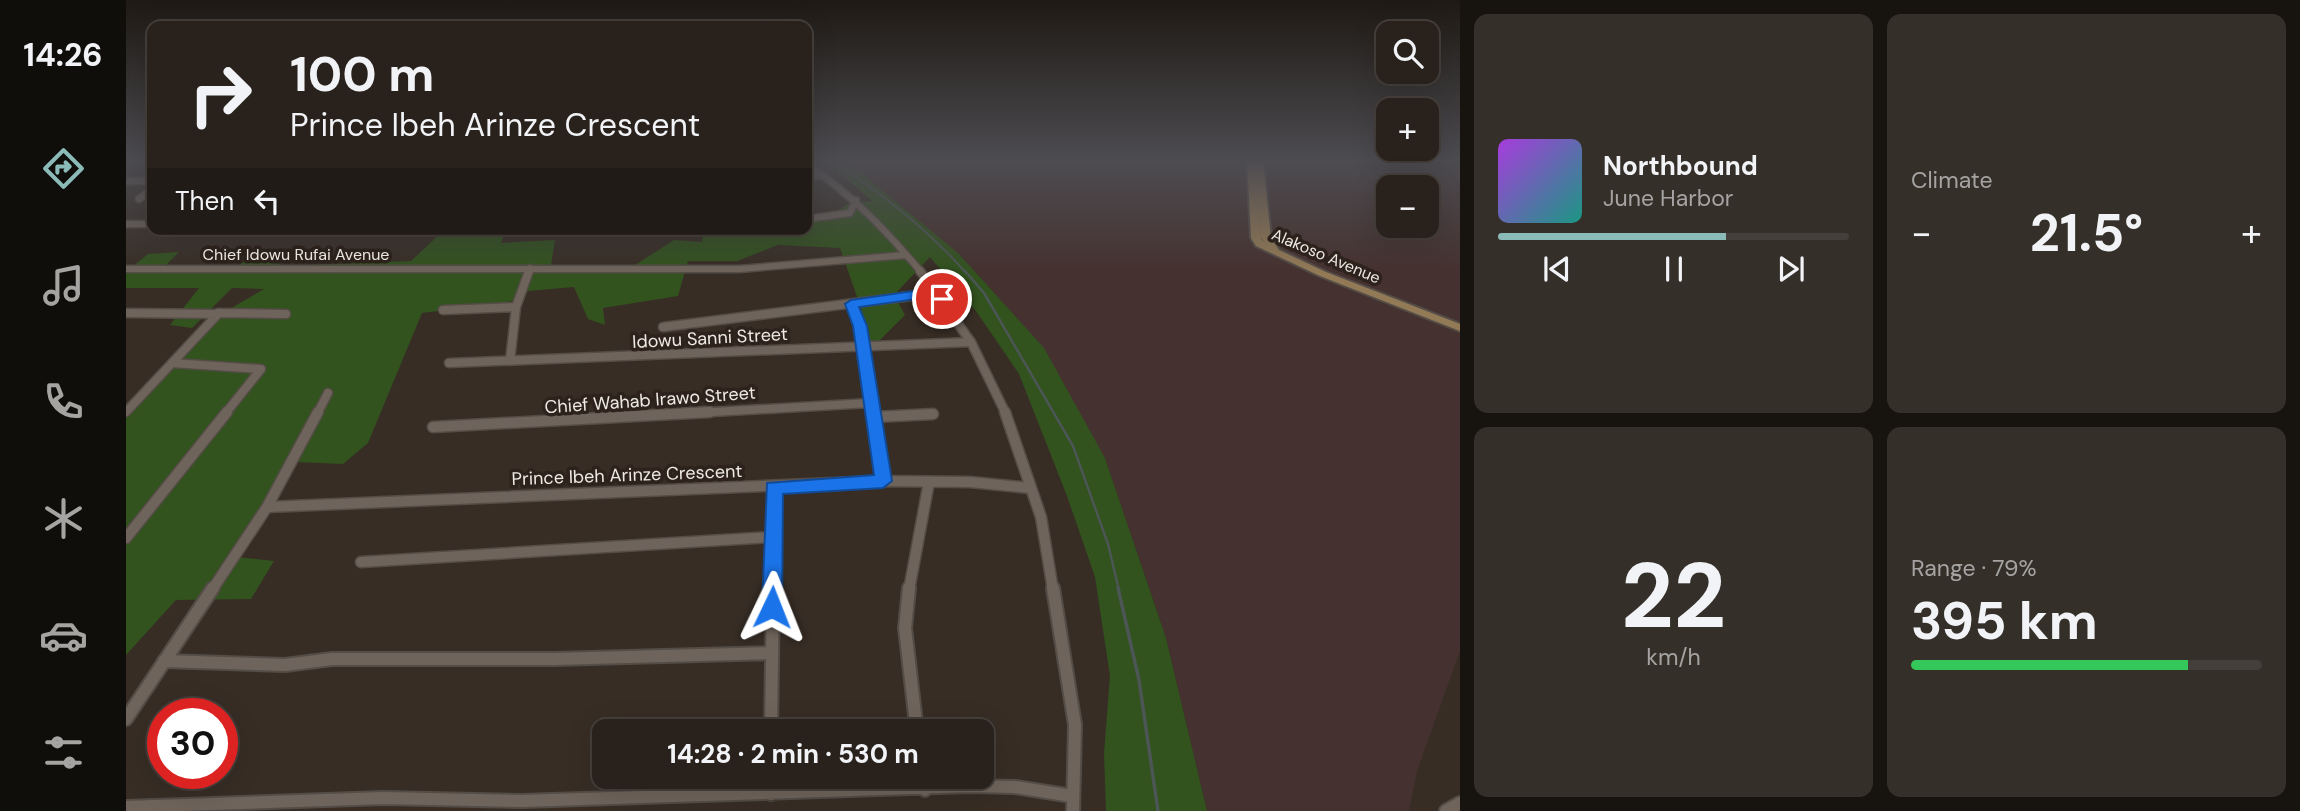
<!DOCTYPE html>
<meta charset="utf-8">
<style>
:root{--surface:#29221c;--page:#352f29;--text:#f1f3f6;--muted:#a5a4a3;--line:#453f3b;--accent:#8bbbb9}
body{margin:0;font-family:"DM Sans",sans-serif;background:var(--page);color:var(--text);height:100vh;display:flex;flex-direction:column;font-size:26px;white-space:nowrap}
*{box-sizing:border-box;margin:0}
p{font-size:23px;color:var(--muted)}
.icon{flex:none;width:38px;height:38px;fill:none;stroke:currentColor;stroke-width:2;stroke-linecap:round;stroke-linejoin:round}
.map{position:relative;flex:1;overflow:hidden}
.sheet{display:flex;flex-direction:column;gap:14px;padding:14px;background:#17130f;width:840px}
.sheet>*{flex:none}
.hud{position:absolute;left:21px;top:21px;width:665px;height:214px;border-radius:14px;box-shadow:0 7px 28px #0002,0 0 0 2px var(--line);background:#29221c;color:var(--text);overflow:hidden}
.tools{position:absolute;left:1250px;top:21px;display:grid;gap:14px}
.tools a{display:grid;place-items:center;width:63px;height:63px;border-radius:14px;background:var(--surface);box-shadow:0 7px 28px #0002,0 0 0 2px var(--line);font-size:35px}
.speed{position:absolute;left:21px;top:698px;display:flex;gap:14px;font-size:35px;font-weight:700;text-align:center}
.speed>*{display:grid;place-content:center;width:91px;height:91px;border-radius:50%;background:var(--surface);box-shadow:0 7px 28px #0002,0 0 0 2px var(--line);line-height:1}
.speed .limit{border:10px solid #d22;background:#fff;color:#111}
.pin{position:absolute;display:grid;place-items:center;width:60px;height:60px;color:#fff;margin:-30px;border:4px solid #fff;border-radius:50%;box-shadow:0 2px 7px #0007}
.me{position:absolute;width:77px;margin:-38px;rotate:2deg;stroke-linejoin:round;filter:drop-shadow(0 0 5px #0008)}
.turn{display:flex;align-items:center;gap:24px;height:147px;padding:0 28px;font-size:32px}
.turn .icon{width:91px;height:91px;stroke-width:2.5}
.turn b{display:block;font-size:49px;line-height:60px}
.then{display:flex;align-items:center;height:66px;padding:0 28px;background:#0003;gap:14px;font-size:26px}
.big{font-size:52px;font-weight:700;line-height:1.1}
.sheet .card{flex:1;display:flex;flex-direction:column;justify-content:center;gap:10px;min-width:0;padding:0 24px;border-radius:14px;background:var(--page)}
.sheet .dial{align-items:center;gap:0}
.dial b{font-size:91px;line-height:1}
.song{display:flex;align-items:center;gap:21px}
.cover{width:84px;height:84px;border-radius:10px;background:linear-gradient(135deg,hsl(280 70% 55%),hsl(170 70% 35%))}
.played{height:7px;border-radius:4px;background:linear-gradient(90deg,var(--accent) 65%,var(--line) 65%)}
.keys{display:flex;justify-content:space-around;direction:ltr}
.heat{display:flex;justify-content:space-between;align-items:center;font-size:38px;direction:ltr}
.charge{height:10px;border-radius:5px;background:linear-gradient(90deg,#34c759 79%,var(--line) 0)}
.sheet .tiles{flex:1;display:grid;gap:14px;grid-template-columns:repeat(2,1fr)}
.trip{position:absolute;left:466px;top:719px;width:402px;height:70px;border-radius:14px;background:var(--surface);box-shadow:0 7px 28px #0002,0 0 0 2px var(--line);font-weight:700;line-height:70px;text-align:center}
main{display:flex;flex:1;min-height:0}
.tabs{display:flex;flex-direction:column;width:126px;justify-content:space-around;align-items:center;background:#100e0b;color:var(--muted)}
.tabs .icon{width:49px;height:49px}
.tabs .selected{color:var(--accent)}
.tabs b{font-size:32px;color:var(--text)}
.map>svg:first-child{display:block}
</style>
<main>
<nav class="tabs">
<b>14:26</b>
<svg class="icon selected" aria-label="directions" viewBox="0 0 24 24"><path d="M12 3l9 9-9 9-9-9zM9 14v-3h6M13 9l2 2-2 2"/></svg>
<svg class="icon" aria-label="music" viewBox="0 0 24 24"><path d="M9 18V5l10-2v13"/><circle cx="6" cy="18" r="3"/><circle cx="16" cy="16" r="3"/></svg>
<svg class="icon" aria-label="phone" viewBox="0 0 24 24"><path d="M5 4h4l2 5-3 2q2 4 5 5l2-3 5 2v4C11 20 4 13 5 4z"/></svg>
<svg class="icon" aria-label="climate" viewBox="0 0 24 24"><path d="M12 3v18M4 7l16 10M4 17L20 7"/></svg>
<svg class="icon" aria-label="car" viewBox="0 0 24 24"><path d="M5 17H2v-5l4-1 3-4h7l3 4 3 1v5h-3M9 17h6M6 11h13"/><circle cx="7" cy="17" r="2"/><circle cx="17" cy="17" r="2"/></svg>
<svg class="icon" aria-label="filters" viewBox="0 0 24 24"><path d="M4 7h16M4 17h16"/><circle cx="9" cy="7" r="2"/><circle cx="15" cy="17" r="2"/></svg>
</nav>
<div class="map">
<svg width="1334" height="811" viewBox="0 0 1334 811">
<rect width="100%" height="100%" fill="#372d25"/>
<path fill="#45312f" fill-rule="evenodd" d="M716 160H1334V651L1291 771 1283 811H1081L1040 638 979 458 968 441 735 173ZM1262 187H1300V226H1262Z"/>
<path fill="#32521e" d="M699 160H716L735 173 832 253 918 348 979 458 1040 638 1081 811H980L978 753 984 676 969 577 941 496 893 374 850 311 804 257 768 295 779 315 745 349 743 394 736 311 714 248 652 245 611 261H562L552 296 477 308 479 325 462 319 448 287 402 291 388 301 296 313 242 443 217 464 170 462 102 556 148 561 125 599 50 600 0 655V417L62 338 82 329 107 307 138 289 106 288 66 328 44 325 73 288H0V272L22 254 53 252 39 266 111 267 131 251 148 256 155 266 285 261 318 230 380 229 375 243 429 240 425 265 506 267 548 240 576 242 579 229H681V216L709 213 723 203 746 201Z"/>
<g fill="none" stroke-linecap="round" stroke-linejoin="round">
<path stroke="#4b5655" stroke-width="2" d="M705 160C754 192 802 229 840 273"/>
<path stroke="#4b5655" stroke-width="2.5" d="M839 271 858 293 947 446 982 544 993 590"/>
<path stroke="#4b5655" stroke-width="3.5" d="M992 588 1013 680 1032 811"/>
<defs>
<path id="street-far3" d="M681 164C728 197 759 229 796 273
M681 177 697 175
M0 181H26
M13 199 26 189
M681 219 724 213 730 200
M0 224H26
M0 269H613L780 255
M402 273 404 268"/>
<path id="street-far2" d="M794 271 845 342 880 414
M725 304 734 326 747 414
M317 310 390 307
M0 313 92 314 0 412
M92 313 160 314
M537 327 809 293
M384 361 390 307 403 271
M46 363 135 369 99 414
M323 363 845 342
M191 414 202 393
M552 414 744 403"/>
<path id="street-far1" d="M747 412 757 481
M879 412 915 517 927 590
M749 417 807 414
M307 427 584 412
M141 507 757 481 844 482 904 488
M0 538 101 412
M235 562 648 537
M86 590 141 507 192 412
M647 590 648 488
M783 590 803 482"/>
<path id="street" d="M783 588 779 628 791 732
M927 588 949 725 947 811
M38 661 159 665 206 659H428L645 653
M0 719 87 588
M645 732 647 588
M645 777V794
M798 777 799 790
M0 807 257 798 396 801 844 786 889 787 946 796
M1320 811 1334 803"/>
<path id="secondary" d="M1121 160H1129L1135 238 1139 243 1135 239 1129 160H1137L1145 238 1153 250 1200 272 1334 324V331L1194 276 1130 246 1125 238Z"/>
</defs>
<use href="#street-far3" stroke="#544c46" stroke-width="9"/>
<use href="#street-far2" stroke="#544c46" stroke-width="11"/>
<use href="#street-far1" stroke="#544c46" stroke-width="13"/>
<use href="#street" stroke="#544c46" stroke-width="16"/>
<use href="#secondary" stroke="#544c46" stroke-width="4"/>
<use href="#street-far3" stroke="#6f645b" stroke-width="6"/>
<use href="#street-far2" stroke="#6f645b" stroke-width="8"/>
<use href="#street-far1" stroke="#6f645b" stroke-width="10"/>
<use href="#street" stroke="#6f645b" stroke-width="12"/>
<use href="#secondary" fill="#937a56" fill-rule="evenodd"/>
</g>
<linearGradient id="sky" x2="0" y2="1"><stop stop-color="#1e1914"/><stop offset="0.59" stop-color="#4d4c51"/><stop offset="1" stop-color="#4d4c51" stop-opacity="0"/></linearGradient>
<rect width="1334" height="273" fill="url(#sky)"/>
<path fill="#1a73e8" stroke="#114b97" stroke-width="2" d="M808 288 820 296V302H811L805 297 733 307 741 326 766 481 757 488 657 494 656 607 653 613 646 616 639 613 636 607 641 483 748 475 727 326 719 304 725 300Z"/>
<g text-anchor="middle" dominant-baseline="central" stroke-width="7" stroke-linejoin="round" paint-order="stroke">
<g font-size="16" fill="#efe9e4" stroke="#2d231c">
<text x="170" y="254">Chief Idowu Rufai Avenue</text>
<text transform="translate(1200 256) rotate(23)">Alakoso Avenue</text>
</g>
<g font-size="18" fill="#efe9e4" stroke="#2d231c">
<text transform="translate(584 338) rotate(-3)">Idowu Sanni Street</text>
<text transform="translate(524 400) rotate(-4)">Chief Wahab Irawo Street</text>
<text transform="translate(501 475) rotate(-2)">Prince Ibeh Arinze Crescent</text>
</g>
</g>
</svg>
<div class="tools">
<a><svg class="icon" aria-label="search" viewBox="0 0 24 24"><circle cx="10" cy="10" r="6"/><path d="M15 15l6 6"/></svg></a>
<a>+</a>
<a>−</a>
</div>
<div class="speed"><div class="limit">30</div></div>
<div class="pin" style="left:816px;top:299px;background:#d93025"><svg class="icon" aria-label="arrive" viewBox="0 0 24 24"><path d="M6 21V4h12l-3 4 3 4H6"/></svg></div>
<svg class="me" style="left:646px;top:607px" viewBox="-20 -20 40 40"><path d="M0-17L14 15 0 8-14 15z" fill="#1a73e8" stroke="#fff" stroke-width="4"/></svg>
<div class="trip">14:28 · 2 min · 530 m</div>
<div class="hud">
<div class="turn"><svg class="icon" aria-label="right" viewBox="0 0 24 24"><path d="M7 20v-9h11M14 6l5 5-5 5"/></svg><div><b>100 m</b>Prince Ibeh Arinze Crescent</div></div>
<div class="then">Then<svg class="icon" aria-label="left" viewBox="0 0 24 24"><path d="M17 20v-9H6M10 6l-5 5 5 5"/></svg></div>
</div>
</div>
<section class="sheet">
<div class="tiles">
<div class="card">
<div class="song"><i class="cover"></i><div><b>Northbound</b><p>June Harbor</p></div></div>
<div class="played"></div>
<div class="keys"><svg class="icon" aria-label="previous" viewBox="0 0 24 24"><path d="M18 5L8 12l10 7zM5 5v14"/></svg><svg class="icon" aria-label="pause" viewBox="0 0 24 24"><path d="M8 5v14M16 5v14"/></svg><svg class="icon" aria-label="next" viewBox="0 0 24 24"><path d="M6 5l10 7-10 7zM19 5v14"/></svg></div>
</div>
<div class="card"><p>Climate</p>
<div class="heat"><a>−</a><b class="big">21.5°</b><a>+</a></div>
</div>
<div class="card dial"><b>22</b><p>km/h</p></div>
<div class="card"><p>Range · 79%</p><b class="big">395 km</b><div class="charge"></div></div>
</div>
</section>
</main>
